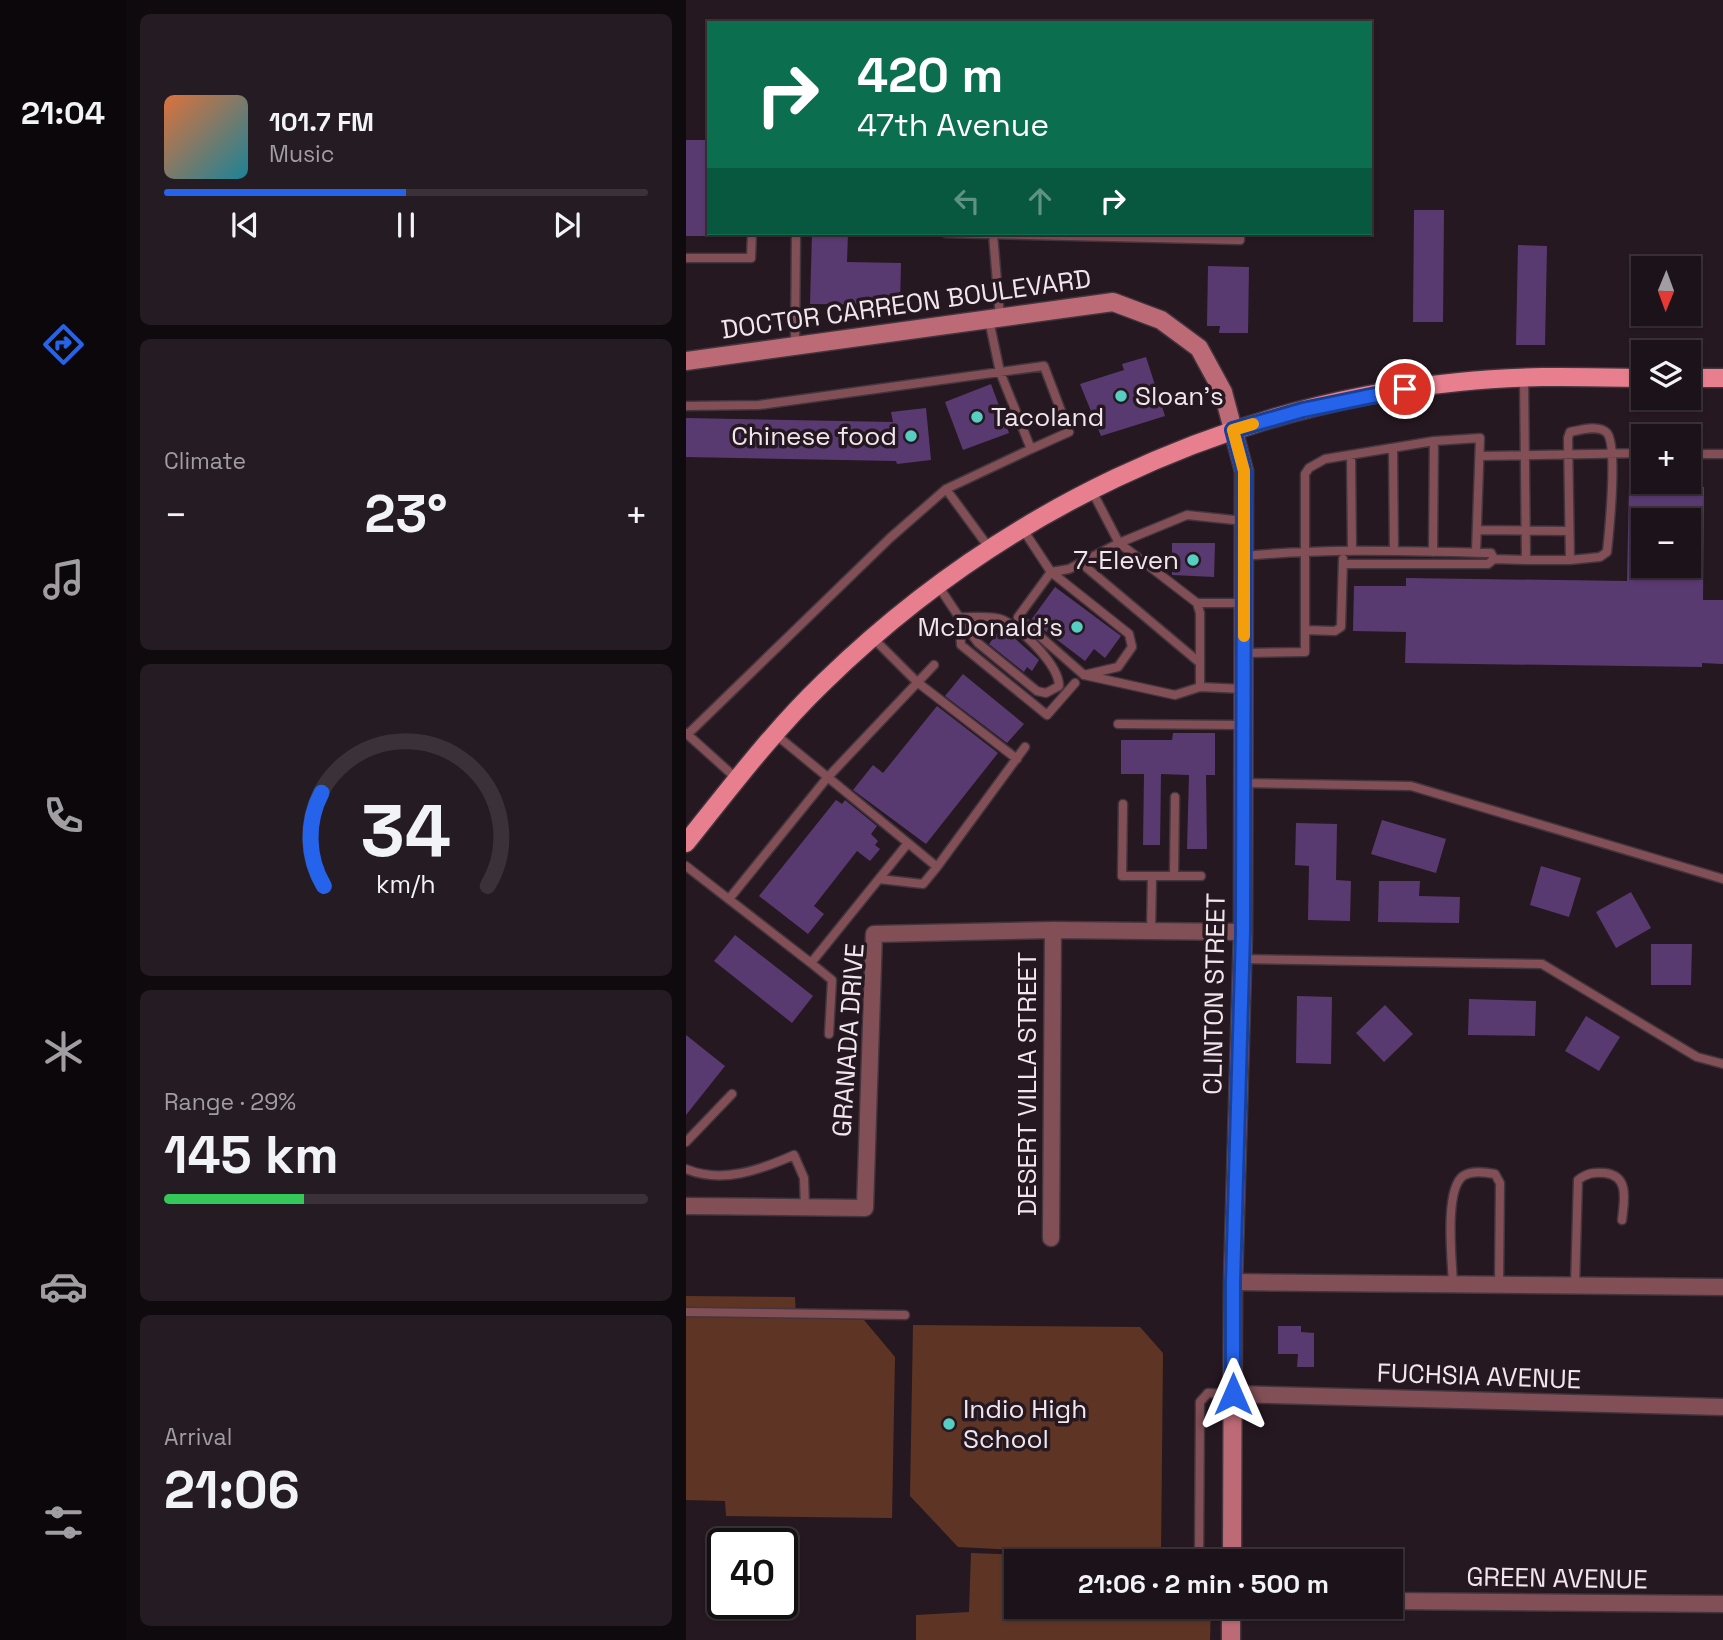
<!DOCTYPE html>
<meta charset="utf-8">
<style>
:root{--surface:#1c1219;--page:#251b22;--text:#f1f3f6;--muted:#a09ea2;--line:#3a3238;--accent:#2563eb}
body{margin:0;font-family:"Space Grotesk",sans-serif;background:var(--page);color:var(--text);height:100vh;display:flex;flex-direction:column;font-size:26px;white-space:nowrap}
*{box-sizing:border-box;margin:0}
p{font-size:23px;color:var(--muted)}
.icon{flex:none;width:38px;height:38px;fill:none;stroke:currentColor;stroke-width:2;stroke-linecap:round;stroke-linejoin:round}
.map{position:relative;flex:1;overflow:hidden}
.sheet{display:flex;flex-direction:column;gap:14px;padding:14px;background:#0f0a0e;width:560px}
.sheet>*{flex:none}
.top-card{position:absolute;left:21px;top:21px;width:665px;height:214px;border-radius:0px;box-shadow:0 2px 5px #0004,0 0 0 2px var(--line);background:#0b6e4f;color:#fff;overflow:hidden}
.needle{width:46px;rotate:181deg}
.controls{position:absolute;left:945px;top:256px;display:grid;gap:14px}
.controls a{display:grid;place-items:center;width:70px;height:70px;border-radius:0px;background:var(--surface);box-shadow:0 2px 5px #0004,0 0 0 2px var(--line);font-size:35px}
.speed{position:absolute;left:21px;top:1528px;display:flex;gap:14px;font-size:35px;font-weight:700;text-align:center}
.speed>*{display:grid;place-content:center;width:91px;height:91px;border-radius:50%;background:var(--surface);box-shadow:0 2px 5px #0004,0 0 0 2px var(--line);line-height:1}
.speed .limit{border:4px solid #111;border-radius:10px;background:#fff;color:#111}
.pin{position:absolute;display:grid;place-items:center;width:60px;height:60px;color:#fff;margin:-30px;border:4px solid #fff;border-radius:50%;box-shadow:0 2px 7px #0007}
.me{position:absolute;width:77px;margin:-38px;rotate:0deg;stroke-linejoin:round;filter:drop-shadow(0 0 5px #0008)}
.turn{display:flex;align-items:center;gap:24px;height:147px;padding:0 35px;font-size:32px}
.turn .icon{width:91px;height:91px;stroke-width:2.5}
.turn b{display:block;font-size:49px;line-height:60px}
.lanes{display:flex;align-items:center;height:66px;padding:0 35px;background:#0003;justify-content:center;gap:35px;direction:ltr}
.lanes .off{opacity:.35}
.big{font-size:52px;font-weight:800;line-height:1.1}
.sheet .widget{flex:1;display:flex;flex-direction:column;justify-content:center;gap:10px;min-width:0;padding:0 24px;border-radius:10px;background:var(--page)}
.sheet .dial{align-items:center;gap:0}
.dial svg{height:182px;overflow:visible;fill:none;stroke:var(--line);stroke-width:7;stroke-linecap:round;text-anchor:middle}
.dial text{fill:var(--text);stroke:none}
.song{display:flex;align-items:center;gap:21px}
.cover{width:84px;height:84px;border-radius:10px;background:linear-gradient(135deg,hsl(20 70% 55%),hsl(190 70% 35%))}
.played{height:7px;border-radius:4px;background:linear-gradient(90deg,var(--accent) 50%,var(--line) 50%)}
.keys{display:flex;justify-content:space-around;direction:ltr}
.heat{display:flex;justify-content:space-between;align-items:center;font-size:38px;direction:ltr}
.charge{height:10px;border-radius:5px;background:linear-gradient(90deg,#34c759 29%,var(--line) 0)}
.trip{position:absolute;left:318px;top:1549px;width:399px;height:70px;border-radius:0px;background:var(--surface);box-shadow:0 2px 5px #0004,0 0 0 2px var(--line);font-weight:800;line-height:70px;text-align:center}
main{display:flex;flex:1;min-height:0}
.dock{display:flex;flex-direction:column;width:126px;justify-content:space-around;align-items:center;background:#0b070a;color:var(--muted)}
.dock .icon{width:49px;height:49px}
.dock .selected{color:var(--accent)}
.dock b{font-size:32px;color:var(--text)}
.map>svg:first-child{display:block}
</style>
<main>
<nav class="dock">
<b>21:04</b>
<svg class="icon selected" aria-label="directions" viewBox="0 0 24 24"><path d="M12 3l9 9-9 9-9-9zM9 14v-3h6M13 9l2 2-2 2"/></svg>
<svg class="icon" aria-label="music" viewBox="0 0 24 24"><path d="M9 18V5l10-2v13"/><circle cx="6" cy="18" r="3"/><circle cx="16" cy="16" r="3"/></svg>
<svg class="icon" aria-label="phone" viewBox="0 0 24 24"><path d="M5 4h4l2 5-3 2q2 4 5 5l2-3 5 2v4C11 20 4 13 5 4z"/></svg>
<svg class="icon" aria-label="climate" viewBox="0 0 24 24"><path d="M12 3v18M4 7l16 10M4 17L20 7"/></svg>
<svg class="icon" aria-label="car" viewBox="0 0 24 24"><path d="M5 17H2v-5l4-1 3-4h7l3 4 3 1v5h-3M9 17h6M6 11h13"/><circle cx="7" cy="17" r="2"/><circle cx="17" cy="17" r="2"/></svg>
<svg class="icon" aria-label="filters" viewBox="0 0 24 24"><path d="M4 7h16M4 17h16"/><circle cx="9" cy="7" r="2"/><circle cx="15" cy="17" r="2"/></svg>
</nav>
<section class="sheet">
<div class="widget">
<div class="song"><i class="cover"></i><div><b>101.7 FM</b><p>Music</p></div></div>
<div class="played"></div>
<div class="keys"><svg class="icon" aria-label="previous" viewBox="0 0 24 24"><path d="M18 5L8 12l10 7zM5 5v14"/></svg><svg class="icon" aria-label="pause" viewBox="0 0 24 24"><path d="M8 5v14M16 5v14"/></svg><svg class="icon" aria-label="next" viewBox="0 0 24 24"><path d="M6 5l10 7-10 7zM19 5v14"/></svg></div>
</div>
<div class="widget"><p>Climate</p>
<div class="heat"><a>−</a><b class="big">23°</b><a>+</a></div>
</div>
<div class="widget dial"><svg viewBox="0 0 100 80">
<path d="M14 69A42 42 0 1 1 86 69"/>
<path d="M14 69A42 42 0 0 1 13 28" stroke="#2563eb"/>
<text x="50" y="56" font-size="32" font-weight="700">34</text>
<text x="50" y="72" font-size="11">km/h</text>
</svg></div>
<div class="widget"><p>Range · 29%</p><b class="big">145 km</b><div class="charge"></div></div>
<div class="widget"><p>Arrival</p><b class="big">21:06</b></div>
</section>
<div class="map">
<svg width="1037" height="1640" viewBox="0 0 1037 1640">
<rect width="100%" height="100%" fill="#261821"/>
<path fill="#5e3524" d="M0 1296 109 1297 110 1317 178 1320 209 1357 206 1518 40 1516 39 1501 0 1500Z
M227 1325 454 1327 477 1353 475 1557 272 1547 224 1496Z
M285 1553 461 1560 331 1561V1606L525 1607 524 1640H230V1615L283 1612Z"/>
<path fill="#593a70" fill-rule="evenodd" d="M0 140H23V236H0Z
M728 210H758L757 322H727Z
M126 233H162L161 262 215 263 214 305 124 304Z
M832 245 861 246 859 345H830Z
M522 266 563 267 562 333H533L534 326H521Z
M460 357 479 416 415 436 394 384 438 370 436 364Z
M305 384 323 433 277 450 259 402Z
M240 408 245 460 211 464 210 461 0 457V418L207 422 205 412Z
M943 486 1018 487 1017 600H1037V664L1016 663V667L719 663 720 632 667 631 668 586H720V578L941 581ZM957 520H1003V565H957Z
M486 543H529L528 577 486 575Z
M369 587 435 636 419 658 408 649 399 661 345 620Z
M316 627 353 660 346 671 341 667 338 672 303 644Z
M277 674 338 724 321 743 259 696Z
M251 706 312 753 240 844 167 790 187 765 197 773Z
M487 733H529V775H520L521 849H501L503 775 475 774 474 845H457L458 774H435V740H486Z
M150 800 156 804 159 800 191 826 185 834 192 841 189 845 194 849 184 861 171 851 128 906 138 914 122 934 73 896Z
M696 820 760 839 750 873 685 854Z
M610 823 651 824 650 880 665 881 664 921 622 920 623 866 609 865Z
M855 866 895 878 883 917 844 905Z
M693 881H734L733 896 774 897 773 923 692 922Z
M945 892 965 928 930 948 910 912Z
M49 935 127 996 106 1023 28 961Z
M965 944H1006L1005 985H965Z
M611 996 646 997 645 1064 610 1063Z
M783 999 850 1001 849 1036 782 1035Z
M699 1005 727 1034 698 1062 670 1033Z
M900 1016 934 1037 913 1071 879 1051Z
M0 1035 39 1066 0 1115Z
M592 1326H615V1332L628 1333V1367H611L612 1354H592Z"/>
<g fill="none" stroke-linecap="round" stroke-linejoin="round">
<defs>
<path id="lane" d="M260 233 554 240V233
M307 234 314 318
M0 258H65L66 233
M109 346 110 233
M838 377 840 560H884L882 438 884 432C894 430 913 424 921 433 932 446 923 533 921 552L914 557 884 560
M0 406 73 405 358 366 383 432 345 449
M707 448 708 551
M1003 454H1036
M665 455 666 550
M794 456 957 453
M260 489 304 549
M406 491 433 543 501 515 558 521
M336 528 365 572 383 569 433 543 511 603 514 613V687
M793 530 883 531
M747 552 748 441
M559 556C640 548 722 551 805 553L808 559 802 564H657
M808 559 840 560
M395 563 514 663
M253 587 273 617 275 645 361 715 389 683
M511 603H558
M273 617C286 618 306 615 317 620 336 629 373 665 373 686L360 693 351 691 292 643Z
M619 630 649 631 655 627 657 559
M188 639 231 682 331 759
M558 653 619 652V474L623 468 639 459 748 441 794 438 790 552
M398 675 432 667 446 647 443 634 365 572 332 617 398 675 489 695 514 687 558 689
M432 724 557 725
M0 733 51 779
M3 733 204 538 260 489 345 449 314 372 303 320
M557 783 725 786 1037 879
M437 804 436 876H515
M222 843 251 867 339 747
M0 866 125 963 222 843 89 734
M488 876 489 797
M193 879 237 884 251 867
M43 899 141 778 248 665
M465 931 466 876
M556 959 856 964 1011 1057 1037 1064
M125 963 146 980 143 1034
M0 1142 46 1094
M0 1169C36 1184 74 1170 108 1155L118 1178 119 1207
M767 1284C766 1261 758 1190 777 1176 786 1170 799 1172 809 1174L814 1183 813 1285
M889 1286 892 1180C901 1173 908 1172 919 1173 944 1176 938 1201 936 1220
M0 1312 219 1315
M513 1561 514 1402 522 1393 547 1394"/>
<path id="street" d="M0 1206 179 1208 188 934 367 930 557 932
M365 1238 367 930
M547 1282 1037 1287
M547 1394 1037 1407
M705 1601 1037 1604"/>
<path id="secondary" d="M0 361 427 302 475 320 513 348 537 392 558 471 557 932 547 1282 546 1561
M545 1640V1606"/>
<path id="primary" d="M1003 378H1037
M0 843C44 788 87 731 138 682 310 514 533 406 773 382 834 375 896 377 957 378"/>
</defs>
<use href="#lane" stroke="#42353d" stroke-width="11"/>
<use href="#street" stroke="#42353d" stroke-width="19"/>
<use href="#secondary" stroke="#42353d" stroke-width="21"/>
<use href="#primary" stroke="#42353d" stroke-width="21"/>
<use href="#lane" stroke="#824f56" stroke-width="8"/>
<use href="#street" stroke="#824f56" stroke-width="16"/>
<use href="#secondary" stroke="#bc6a76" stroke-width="18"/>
<use href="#primary" stroke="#e87f8f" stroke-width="18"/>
</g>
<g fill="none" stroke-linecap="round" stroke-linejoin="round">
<defs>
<path id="route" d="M547 1394V1282L557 932 558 471 547 430 617 410 719 389"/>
</defs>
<use href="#route" stroke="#184099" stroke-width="18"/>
<use href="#route" stroke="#2563eb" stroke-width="12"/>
<path stroke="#f59e0b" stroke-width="12" d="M558 636V471L547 430 567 424"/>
</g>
<g fill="#57cec2" stroke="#261821" stroke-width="2.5">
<circle cx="435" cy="396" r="7"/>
<circle cx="291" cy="417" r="7"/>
<circle cx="225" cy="436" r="7"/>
<circle cx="507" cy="560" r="7"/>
<circle cx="391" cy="627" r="7"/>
<circle cx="263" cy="1424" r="7"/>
</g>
<g text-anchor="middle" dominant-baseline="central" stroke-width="7" stroke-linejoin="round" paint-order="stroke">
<g font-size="26" fill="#f0e6ec" stroke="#261821">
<text transform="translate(220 304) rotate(-8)">DOCTOR CARREON BOULEVARD</text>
<text transform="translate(528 994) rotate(-89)">CLINTON STREET</text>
<text transform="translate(162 1040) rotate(-86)">GRANADA DRIVE</text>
<text transform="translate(341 1084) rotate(-90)">DESERT VILLA STREET</text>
<text transform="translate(793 1376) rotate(2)">FUCHSIA AVENUE</text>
<text transform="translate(871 1578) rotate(1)">GREEN AVENUE</text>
</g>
<g font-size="26" fill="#f0e6ec" stroke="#261821" text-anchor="start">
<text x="449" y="396">Sloan's</text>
<text x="305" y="417">Tacoland</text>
<text x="211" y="436" text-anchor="end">Chinese food</text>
<text x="493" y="560" text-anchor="end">7-Eleven</text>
<text x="377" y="627" text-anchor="end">McDonald's</text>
<text x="277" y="1409">Indio High<tspan x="277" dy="30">School</tspan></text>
</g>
</g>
</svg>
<div class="controls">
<a><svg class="needle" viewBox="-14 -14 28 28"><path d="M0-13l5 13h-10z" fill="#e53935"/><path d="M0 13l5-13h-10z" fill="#a09ea2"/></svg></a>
<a><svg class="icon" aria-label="layers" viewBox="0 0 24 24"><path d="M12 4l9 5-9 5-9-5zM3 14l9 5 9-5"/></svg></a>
<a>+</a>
<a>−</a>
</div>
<div class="speed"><div class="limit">40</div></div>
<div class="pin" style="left:719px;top:389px;background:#d93025"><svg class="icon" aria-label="arrive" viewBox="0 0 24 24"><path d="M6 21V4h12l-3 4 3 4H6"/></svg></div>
<svg class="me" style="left:547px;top:1394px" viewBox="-20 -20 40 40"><path d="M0-17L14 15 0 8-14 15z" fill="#2563eb" stroke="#fff" stroke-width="4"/></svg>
<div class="trip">21:06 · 2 min · 500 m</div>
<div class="top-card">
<div class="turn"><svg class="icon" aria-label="right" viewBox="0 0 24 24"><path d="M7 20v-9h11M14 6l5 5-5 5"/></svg><div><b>420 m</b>47th Avenue</div></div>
<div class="lanes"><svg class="icon off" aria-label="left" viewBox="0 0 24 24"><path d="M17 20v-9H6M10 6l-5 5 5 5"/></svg><svg class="icon off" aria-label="ahead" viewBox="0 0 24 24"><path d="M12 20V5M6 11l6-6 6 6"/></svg><svg class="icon" aria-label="right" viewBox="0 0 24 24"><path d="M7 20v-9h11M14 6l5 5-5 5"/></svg></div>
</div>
</div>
</main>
